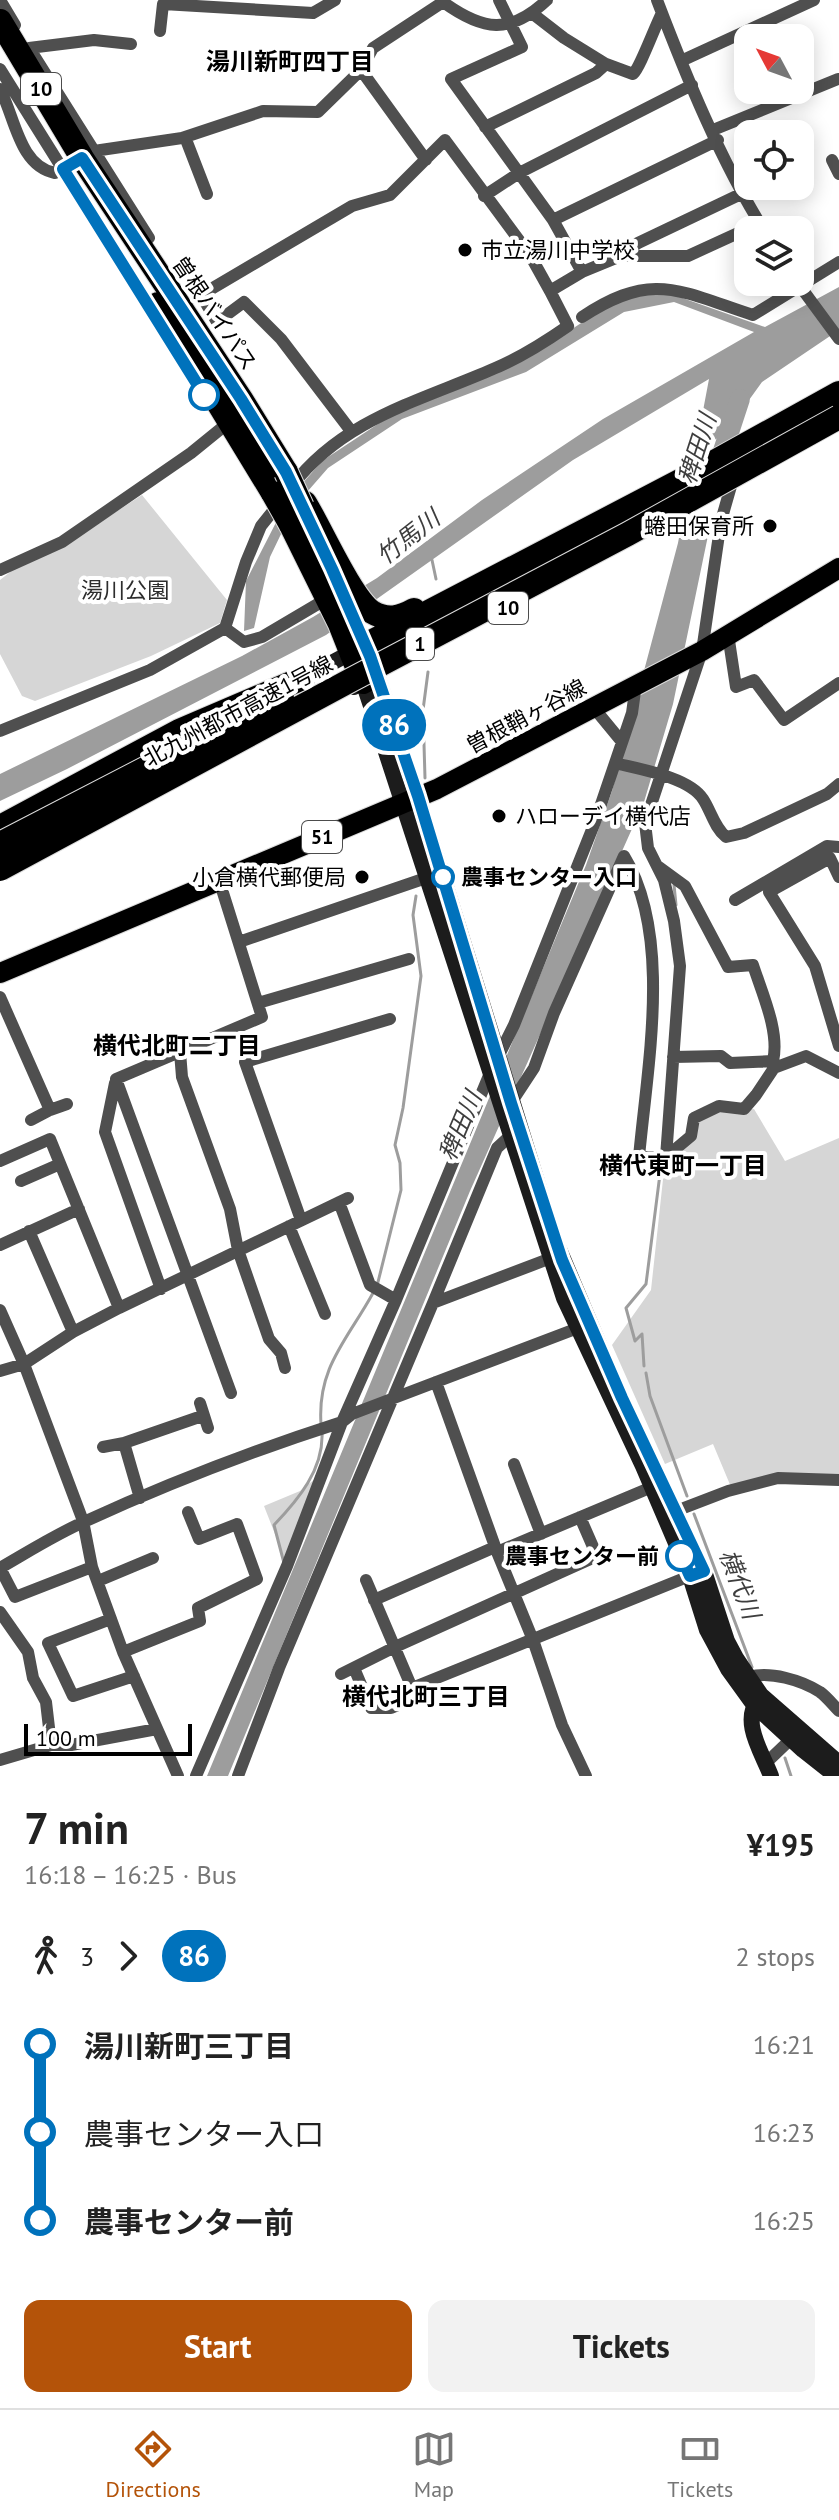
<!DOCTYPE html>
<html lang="en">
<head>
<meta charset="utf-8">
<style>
  body { margin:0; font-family:"PT Sans","Noto Sans JP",sans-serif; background:#f2f2f2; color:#222; height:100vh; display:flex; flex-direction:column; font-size:30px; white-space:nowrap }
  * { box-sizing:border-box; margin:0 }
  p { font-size:26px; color:#767676 }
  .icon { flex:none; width:44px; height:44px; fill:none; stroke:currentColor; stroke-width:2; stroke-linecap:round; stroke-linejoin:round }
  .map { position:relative; height:1776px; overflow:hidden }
  .panel { display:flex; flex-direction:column; background:#fff; flex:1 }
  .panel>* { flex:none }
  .badge { padding:0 16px; border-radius:26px; font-size:28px; line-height:52px }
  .needle { width:52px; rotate:311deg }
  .tools { position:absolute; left:734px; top:24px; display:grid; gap:16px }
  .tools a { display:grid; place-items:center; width:80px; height:80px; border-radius:16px; background:#fff; box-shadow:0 4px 20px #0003; font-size:40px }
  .scale { position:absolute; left:24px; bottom:20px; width:168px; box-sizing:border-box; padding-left:8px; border:4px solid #000; border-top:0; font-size:22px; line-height:28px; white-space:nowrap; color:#000; -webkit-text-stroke:6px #fff; paint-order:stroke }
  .map>.badge { position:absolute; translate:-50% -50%; box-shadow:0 0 0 4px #fff }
  .legs { display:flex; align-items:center; gap:12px; height:88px; padding:0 24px; font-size:26px }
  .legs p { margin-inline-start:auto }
  .summary { display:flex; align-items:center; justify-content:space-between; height:136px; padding:0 24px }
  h1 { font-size:44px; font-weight:700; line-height:60px }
  .cta { display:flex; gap:16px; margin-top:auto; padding:16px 24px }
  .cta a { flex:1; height:92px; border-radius:16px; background:#b45309; color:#fff; font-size:32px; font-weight:700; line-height:92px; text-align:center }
  .cta a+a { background:#f2f2f2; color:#222 }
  ul { padding:0 24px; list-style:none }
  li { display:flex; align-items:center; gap:28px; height:88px; font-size:30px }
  li i { display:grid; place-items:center; width:12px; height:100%; margin:0 10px; background:currentColor }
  li i::after { content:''; width:20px; height:20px; margin:-10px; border:6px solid; border-radius:50%; background:#fff }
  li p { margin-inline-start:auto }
  li:first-child i { background:linear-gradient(#0000 50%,currentColor 0) }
  li:last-child i { background:linear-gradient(currentColor 50%,#0000 0) }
  .tabs { display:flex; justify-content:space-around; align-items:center; height:112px; border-top:2px solid #e0e0e0; background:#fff; font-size:22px; color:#767676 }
  .tabs a { display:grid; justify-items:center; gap:4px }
  .tabs .on { color:#b45309 }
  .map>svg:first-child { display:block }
</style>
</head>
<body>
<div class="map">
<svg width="839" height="1776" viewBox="0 0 839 1776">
  <rect width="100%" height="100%" fill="#fff"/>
  <!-- green -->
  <path fill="#d6d6d6" d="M142,495l85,105 -7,23 -69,33 -116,45 -13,-5 -22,-42v-74l19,-15 41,-17z
    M719,1109l11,2 24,-2 31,52 54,-23v340l-108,9 -18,-43 -48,20 -53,-119 39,-55 14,-129 31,-39z
    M315,1479l-29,83 -22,-56 36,-15z"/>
  <!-- water -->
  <path fill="#9d9d9d" d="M839,287v43l-77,52 -31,43 -58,279 -29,98 -174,389 -242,585h-21l379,-911 26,-74 66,-248 31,-164 -136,81 -247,175 -259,134 -67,32v-27l242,-118 71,-39 64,-39 105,-78 121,-81 151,-87 -80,-30 -50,10 -98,60 -124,47 -74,49 -34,39 -24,50 -16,71 -10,3 2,-50 41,-80 35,-40 74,-49 139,-59 77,-50 20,-8h42l91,32z"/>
  <!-- pier -->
  <path fill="#fff" d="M734,429l-17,87 -43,24 17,-87z"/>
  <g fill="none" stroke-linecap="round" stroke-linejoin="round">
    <!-- stream -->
    <path stroke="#9d9d9d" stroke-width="3" d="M432,560l4,19
      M425,778l-2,-68 5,-38
      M674,885l2,20
      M377,1286l24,-96 -1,-27 -5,-18 8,-37 18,-132 -8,-61 3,-19
      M644,1366l-2,-32 -7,7 -9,-33 20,-24 15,-118
      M646,1373l4,23 37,100
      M321,1424c-4,-57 27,-85 52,-131
      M694,1514l58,153
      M284,1563l-10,-38c24,-25 50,-56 48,-93
      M785,1758l6,18"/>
    <!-- river -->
    <path stroke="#9d9d9d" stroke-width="20" d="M720,460l20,-61"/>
    <!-- primary casing -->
    <g stroke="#dbdbdb" stroke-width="22">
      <path id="primary" d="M0,973l437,-184 265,-138 137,-83"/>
    </g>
    <!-- highway casing -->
    <g stroke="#dbdbdb" stroke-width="26">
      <path id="highway" d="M0,21l82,137 159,241 45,73
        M158,304l115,189
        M305,503c15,24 46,95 67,109 15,9 28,6 42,-2
        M290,523l50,101 23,58 9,-5
        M352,652l328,-171 159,-88
        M0,827l179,-96 124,-53"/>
    </g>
    <!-- street -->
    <path stroke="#4f4f4f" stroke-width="12" d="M0,0l15,25
      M499,0l23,47 -71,32 102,141 29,52
      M657,0c29,76 64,162 107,230
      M160,31l3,-27 150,9 22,-13
      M29,48l65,-8 37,4
      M33,54l116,184
      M681,61l133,-61
      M606,64l27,10c7,-6 22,-48 29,-61
      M0,69l155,248
      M361,70l65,90
      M0,89c15,28 19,77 55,84l39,-22 88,-13 81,-27 55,1 43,-42 12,-22 70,-46c40,29 67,33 104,-2
      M485,127l111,-54 10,-9 -42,-26 -31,-24
      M713,130l125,-51
      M185,137l22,57
      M832,160l7,14
      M484,196l35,-23 173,-88
      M553,220l165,-80
      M621,256l17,-13 105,-50
      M797,282l42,57
      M582,317c71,-47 97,-26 171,-2l86,-53
      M351,431l-70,-92 -37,-37 -27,20 -16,-27 151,-89 38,-11 55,-55 85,115 20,36 32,-19 39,-16h67l72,-33
      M292,486c51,-67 128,-85 201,-117 27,-11 52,-27 75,-43l-18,-35
      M0,570l62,-28 129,-89 32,-26
      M225,628l21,-66 15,-36 20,-25
      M728,634l8,53 18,-7 30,40 55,-37
      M594,708l28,34
      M0,731l150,-61 75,-42 19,14 18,-5 66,-39
      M615,763c24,6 74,14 88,36 8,12 11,28 23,38l18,-4 83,-39 12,-10
      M659,867l26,19 43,81 25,-2c9,28 27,67 20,96
      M839,877l-9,-19 -61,34 46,74 24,80
      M219,880l43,137 -146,62 115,314
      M735,900l92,-54 12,1
      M239,942l187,-64
      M0,997l50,113 17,-6
      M258,1003l151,-44
      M180,1052l2,25 48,132 8,41 31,89 12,14 4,15
      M673,1057l48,-1 9,7 43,-2 1,7
      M115,1083l-10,49 56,157
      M511,1103l23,-35 20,-55 70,-157c49,79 23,212 15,301h27l14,-191 -6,-45 -10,-41 -16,-32 -3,-25 57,-172 19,-130 10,-35
      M31,1120l19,-10
      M510,1136l-13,12 -64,155 118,-45
      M666,1157l25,-21 3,-18 25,-12 25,3 12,-14 18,-27 32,-12 33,17
      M0,1161l50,-22 69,169
      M21,1181l39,-17
      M339,1202l31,83 26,15
      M301,1220l-56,-158 145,-43
      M289,1226l36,88
      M29,1231l44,101
      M0,1245l79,-36
      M0,1310l24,54 59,157 9,46 31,85 55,124
      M0,1371l24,-7 49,-32 46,-24 229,-110
      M436,1382l61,170 36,88 29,85 24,51
      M200,1403l8,25
      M103,1447l21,-4
      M514,1464l27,70
      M140,1498l-16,-55 78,-27
      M668,1514l60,-23 50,-13 61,2
      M497,1552l155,-65
      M0,1568c28,-16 56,-34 86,-47 83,-38 169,-71 256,-99l10,-8 226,-86 7,-1
      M0,1568l15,29 77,-30
      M366,1580l46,108 285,-115
      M98,1581l55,-23
      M374,1600l121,-53
      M0,1612l28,40 5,26 13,24 5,43h20l86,-16
      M111,1619l-63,24 25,53 61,-20
      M123,1652l77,-31 -2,-13 59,-29 -20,-55 -38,15 -11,-27
      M354,1668l17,40h20l22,-9
      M341,1674l54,-27 202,-91 -17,-39
      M749,1677c21,-6 52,3 71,15 7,5 13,13 19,19
      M0,1760l51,-15
      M766,1763l25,-24
      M196,1776l91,-210 55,-144 54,-122 94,-227 24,-48 81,-203 37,-109 4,-29
      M238,1776l41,-108 154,-365"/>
    <!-- secondary -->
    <path stroke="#1c1c1c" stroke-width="16" d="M377,675l41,121 126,408
      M296,682l56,-30
      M354,687l9,-5 8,24 193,592 79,168 47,110 17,54 21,39 26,36 49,45 33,26
      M559,1249l56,133
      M653,1465l51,106 23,70 9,17 25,37 78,68
      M758,1699c-17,24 4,53 13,77"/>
    <!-- primary -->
    <use href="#primary" stroke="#000" stroke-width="20"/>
    <!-- highway -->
    <use href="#highway" stroke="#000" stroke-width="24"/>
    <!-- highway-bridge casing -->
    <g stroke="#dbdbdb" stroke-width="26" stroke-linecap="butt">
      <path id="highway-bridge" d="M286,472l16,35
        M273,493l17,30
        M0,844l282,-146
        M0,869l351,-189 277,-146 211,-117"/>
    </g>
    <!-- highway-bridge -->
    <use href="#highway-bridge" stroke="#000" stroke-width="24"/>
  </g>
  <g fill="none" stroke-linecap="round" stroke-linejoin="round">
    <!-- line-1 casing -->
    <g stroke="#fff" stroke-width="18">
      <path id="line-1" d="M204,395l-141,-226 19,-11 159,241 45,73 46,97 38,87 48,140 93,307 51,157 60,138 82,173 -14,5 -9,-20"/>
    </g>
    <!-- line-1 -->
    <use href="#line-1" stroke="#0072bc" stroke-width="12"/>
  </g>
  <!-- markers -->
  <g fill="#000" stroke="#fff" stroke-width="3">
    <circle cx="465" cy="250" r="8"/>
    <circle cx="770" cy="526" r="8"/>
    <circle cx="499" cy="816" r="8"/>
    <circle cx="362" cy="877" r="8"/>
  </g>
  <g fill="#fff" stroke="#0072bc" stroke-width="4">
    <circle cx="204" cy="395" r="14"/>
    <circle cx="443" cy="877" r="10"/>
    <circle cx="681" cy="1556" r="14"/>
  </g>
  <g text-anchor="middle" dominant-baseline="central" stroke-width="8" stroke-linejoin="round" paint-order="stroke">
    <!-- shield labels -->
    <g fill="#fff" stroke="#4c4c4c" stroke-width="2">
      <rect x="21" y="73" width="40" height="32" rx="6"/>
      <rect x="488" y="592" width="40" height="32" rx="6"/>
      <rect x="406" y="628" width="28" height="32" rx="6"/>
      <rect x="302" y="821" width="40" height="32" rx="6"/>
    </g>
    <g font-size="20" font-weight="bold" fill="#000">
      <text x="41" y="89">10</text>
      <text x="508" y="608">10</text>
      <text x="420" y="644">1</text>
      <text x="322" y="837">51</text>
    </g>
    <!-- poi labels -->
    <g font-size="22" fill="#000" stroke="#fff" text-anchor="start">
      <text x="481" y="250">市立湯川中学校</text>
      <text x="754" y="526" text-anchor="end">蜷田保育所</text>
      <text x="515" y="816">ハローデイ横代店</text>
      <text x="346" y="877" text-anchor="end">小倉横代郵便局</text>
    </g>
    <!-- street labels -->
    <g font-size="22" fill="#000" stroke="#fff">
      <text transform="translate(215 313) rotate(56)">曽根バイパス</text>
      <text transform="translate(238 711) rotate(-28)">北九州都市高速1号線</text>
      <text transform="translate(526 716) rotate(-28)">曽根鞘ヶ谷線</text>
    </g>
    <!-- park labels -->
    <g font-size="22" fill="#2d2d2d" stroke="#fff">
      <text x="125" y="590">湯川公園</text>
    </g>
    <!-- stop labels -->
    <g font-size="22" font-weight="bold" fill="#000" stroke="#fff" text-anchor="start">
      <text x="461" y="877">農事センター入口</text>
      <text x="659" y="1556" text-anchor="end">農事センター前</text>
    </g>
    <!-- neighbourhood labels -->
    <g font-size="24" font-weight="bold" fill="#000" stroke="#fff">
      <text x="290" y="61">湯川新町四丁目</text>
      <text x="177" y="1045">横代北町二丁目</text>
      <text x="683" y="1165">横代東町一丁目</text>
      <text x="426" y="1696">横代北町三丁目</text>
    </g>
    <!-- water labels -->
    <g font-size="24" font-style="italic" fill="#3e3e3e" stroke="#fff">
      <text transform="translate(697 449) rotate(-72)">稗田川</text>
      <text transform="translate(408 537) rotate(-38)">竹馬川</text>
      <text transform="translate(460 1126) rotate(-67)">稗田川</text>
      <text transform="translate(740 1584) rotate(69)">横代川</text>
    </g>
  </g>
</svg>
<div class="tools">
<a><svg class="needle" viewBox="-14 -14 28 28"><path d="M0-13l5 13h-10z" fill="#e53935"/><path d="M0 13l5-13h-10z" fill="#767676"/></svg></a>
<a><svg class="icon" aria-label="locate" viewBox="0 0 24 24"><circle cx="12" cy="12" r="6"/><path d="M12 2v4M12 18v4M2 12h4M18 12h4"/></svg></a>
<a><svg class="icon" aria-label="layers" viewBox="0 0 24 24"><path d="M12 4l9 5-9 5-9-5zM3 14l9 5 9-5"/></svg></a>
</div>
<div class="scale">100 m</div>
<b class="badge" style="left:394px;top:725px;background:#0072bc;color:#fff">86</b>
</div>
<section class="panel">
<div class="summary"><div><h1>7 min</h1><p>16:18 – 16:25 · Bus</p></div><b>¥195</b></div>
<div class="legs"><svg class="icon" aria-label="walk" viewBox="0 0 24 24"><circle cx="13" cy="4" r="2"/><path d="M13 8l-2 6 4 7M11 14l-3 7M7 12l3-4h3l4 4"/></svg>3<svg class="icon" aria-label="forward" viewBox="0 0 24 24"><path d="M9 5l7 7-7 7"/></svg><b class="badge" style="background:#0072bc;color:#fff">86</b><p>2 stops</p></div>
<ul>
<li><i style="color:#0072bc"></i><b>湯川新町三丁目</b><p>16:21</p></li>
<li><i style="color:#0072bc"></i><span>農事センター入口</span><p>16:23</p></li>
<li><i style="color:#0072bc"></i><b>農事センター前</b><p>16:25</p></li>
</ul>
<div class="cta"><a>Start</a><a>Tickets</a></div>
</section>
<nav class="tabs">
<a class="on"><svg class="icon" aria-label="directions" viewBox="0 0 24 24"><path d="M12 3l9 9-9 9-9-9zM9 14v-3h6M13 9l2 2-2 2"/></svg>Directions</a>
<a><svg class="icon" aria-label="map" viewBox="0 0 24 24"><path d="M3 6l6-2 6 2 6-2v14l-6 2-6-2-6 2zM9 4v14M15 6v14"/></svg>Map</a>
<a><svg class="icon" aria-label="tickets" viewBox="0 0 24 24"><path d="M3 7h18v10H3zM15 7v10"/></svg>Tickets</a>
</nav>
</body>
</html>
